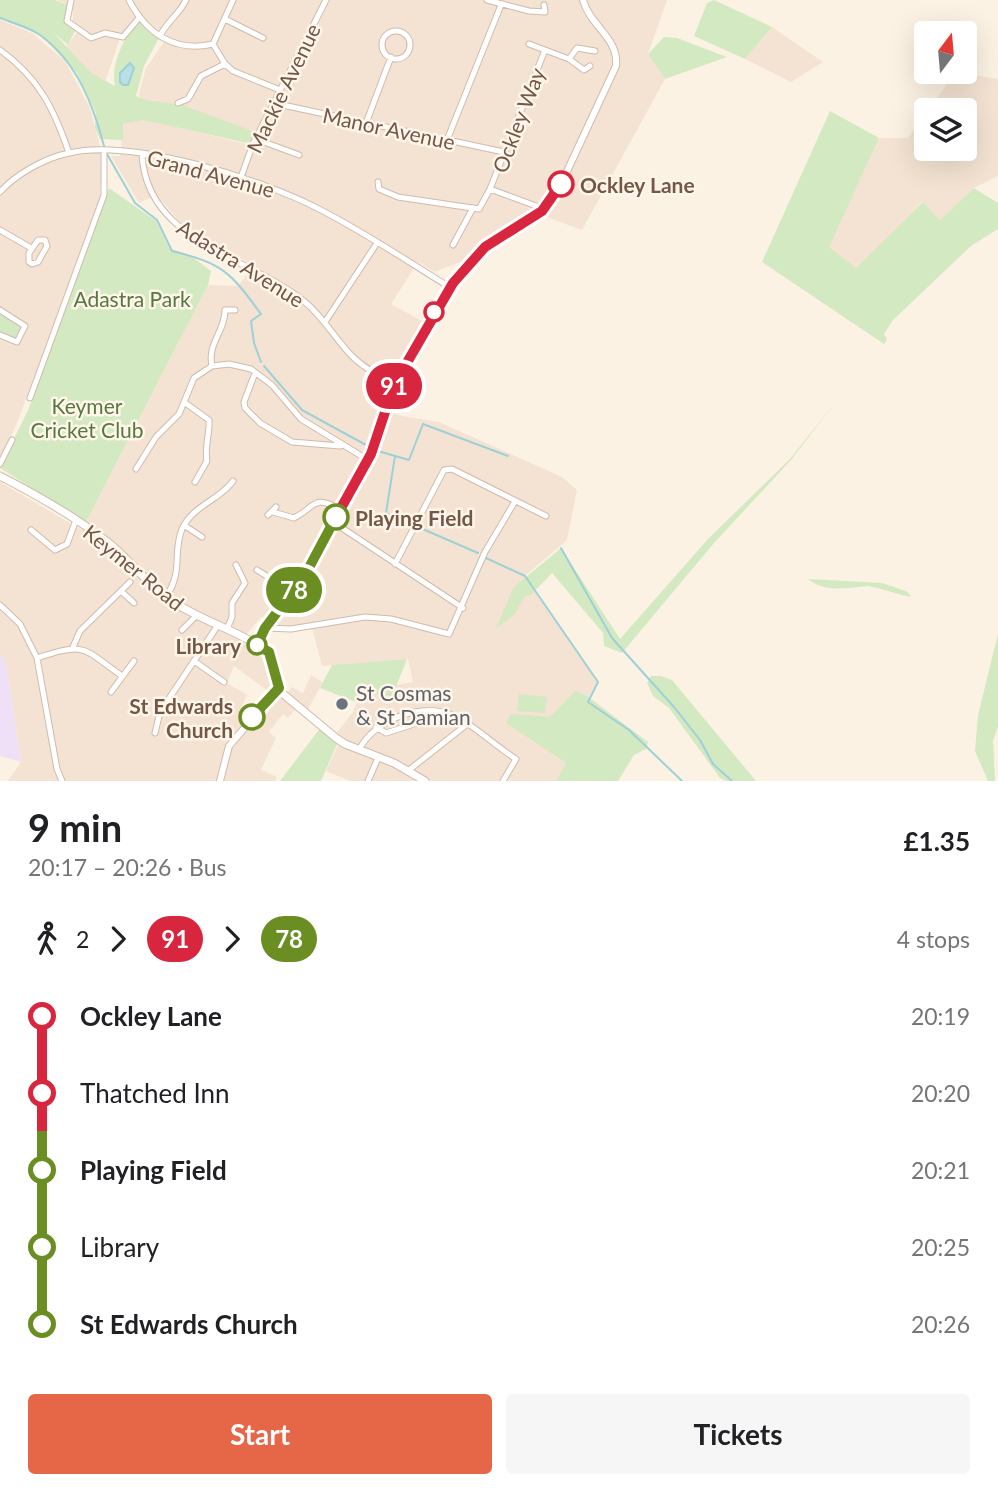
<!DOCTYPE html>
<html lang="en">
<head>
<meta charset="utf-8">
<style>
  body { margin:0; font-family:Lato,sans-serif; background:#f6f6f6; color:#202124; height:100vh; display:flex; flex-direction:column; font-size:26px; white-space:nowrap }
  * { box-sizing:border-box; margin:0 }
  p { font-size:23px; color:#757577 }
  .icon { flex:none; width:38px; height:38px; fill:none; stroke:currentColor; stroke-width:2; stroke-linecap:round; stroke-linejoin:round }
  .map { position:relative; height:781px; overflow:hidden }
  .panel { display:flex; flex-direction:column; background:#fff; flex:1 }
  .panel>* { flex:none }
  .badge { padding:0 14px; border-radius:23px; font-size:24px; line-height:46px }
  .needle { width:46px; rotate:16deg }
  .tools { position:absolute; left:914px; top:21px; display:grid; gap:14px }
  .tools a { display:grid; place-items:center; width:63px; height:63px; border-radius:7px; background:#fff; box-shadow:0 7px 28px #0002; font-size:35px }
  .map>.badge { position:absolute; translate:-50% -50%; box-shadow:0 0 0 4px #fff }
  .legs { display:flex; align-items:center; gap:10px; height:77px; padding:0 28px; font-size:23px }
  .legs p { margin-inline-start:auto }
  .head { display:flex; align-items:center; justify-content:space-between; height:119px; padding:0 28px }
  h1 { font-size:38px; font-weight:700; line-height:52px }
  .cta { display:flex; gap:14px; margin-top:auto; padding:14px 28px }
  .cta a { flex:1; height:80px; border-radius:7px; background:#e66748; color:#fff; font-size:28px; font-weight:700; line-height:80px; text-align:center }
  .cta a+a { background:#f6f6f6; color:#202124 }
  ul { padding:0 28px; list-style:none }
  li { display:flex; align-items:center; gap:24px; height:77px; font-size:26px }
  li i { display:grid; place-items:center; width:10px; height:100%; margin:0 9px; background:currentColor }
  li i::after { content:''; width:18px; height:18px; margin:-9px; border:5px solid; border-radius:50%; background:#fff }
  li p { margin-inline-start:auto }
  li:first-child i { background:linear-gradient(#0000 50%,currentColor 0) }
  li:last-child i { background:linear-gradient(currentColor 50%,#0000 0) }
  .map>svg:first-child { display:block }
</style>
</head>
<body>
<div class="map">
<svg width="998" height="781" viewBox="0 0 998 781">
  <rect width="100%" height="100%" fill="#fcf2e3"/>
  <!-- residential -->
  <path fill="#f4e3d2" d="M57,0h610l-19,54 17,25 -83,151 -52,-19 -44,26 -20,23 -32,12 -16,-10 -27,42 31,17 -24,41 -14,9 -5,10 2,17 -3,10 24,8 37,6 123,55 15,13 -10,50 -42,36 73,106 -44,72 13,9 -11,18h-206l-24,-10 15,-32 -6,-4 18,-23 8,-21 52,-9 -5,-23 -86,7 -11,-42 -27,3 -23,-10 -20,24 22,12 9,32 -3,7 -35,-26 -7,17 20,12 -6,13 17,11 19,-25 6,4 9,-11 11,6 8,-18 12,7 -16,29 -7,-7 -12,14 -5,-4 -14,18 7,6 -15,32 16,7 -2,4h-267l13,-19 -15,-98 -6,-11v-171l82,48 126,-245 30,1 16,-20 -70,-39 -27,-32 -18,8 -28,-47h9l4,-35 17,-2 118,28 3,-7 -122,-40 -1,-7 7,-25 22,-32 -29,-20 -18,20 -16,46 -14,-8 -25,-26 15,-22 -8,-4v-14z
    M0,20l32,13 33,28 25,47 12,46 -2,42 -83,227 -17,38z
    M772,27l51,35 -32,20 -46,-23z
    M956,72l42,7v97l-24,12 -34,32 -18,-18 -65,67 -29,-22 51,-109h29l18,-25v36h38v-39h-36z"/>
  <!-- education -->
  <path fill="#efe0f8" d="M0,653l6,10 15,99 -21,-6z"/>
  <!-- green -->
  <path fill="#d3e9c2" d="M0,0h55l14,6 -2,11 10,10 -9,18 -15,-13 38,41 24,13c-5,-22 10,-50 23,-67l22,17 -16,30 -8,30 9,4 37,5 73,27 1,13 -113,-25 -20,4v16l-23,-1 -5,-11 1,-15 -19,-40 -37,-39 -40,-16z
    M714,0l58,27 -27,32 -51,-23 13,-33z
    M664,37l13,1 50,19 -62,22 -17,-25z
    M830,111l49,27 -50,109 27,21 67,-66 17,18 34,-32 24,15v26l-27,17 -78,74 -9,14 3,5 -3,5 -122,-82z
    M109,188l47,33 13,27 22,8 20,15 -3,14 -122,237 -86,-54 29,-60z
    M0,312l22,14 -4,11 -6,1 -12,-6z
    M837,400l-46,60 -77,83 -92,110 -18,-7 -1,-13 -51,-60 -21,22 -6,1 -11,19 -18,13 18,-41 47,-39 59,91 88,-100 82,-80z
    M808,579l74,4 26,9 3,5c-7,-1 -41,-12 -44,-11 -19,2 -42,7 -59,-7z
    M998,634v92l-5,15 2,40h-7l-13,-30 3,-36z
    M407,659l-15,38 -31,-6 -5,11 -36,-14 12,-23z
    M651,676h10l11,4 84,101h-30l-6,-3 -51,-70 -16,-12 -6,-13z
    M575,691l12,5 61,46 -2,7 -12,6 -16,26h-62l10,-18 -60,-40 5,-9 39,3z
    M519,694l28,3 -2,16 -28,-2z
    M321,727l17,15 -17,39h-41z"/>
  <!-- water -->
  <path fill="#b8e0e5" stroke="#9ed0d7" stroke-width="2" d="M130,63l4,5 -6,17h-5l-3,-3v-9z"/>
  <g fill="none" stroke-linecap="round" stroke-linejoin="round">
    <!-- stream -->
    <path stroke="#9ed0d7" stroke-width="2" d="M0,18c12,5 29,9 40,17 37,27 53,69 64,111
      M107,154l28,49 22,17 15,31c52,13 58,21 89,63l-10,7 3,22 7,19
      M264,366l38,44 64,35
      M378,451l31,9 14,-36 85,32
      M395,456l-9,57 24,11
      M418,527l60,26
      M561,548l51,90 62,69 26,33 13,24 19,17
      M486,558l39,18 73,106 -10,20 41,28 53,51"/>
    <!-- minor casing -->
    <g stroke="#cfbbad" stroke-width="7">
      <path id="minor" d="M71,0l-4,21 24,17 14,-5 18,4 15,-18
        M129,0c17,33 46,53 84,44l12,20 8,7 47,19
        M487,0l42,11 16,1 -1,-7
        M225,19l38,19
        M382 45a14 14 0 1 1 28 0a14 14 0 1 1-28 0Z
        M160,36c7,-15 19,-21 26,-36
        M213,44l20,-44
        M529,44l40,15 15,11 6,-4
        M0,50c39,28 54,59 69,103
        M569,59l8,-11 18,3
        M178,103l10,-4 13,-23 24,-12
        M273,103l231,49
        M366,123l25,-66
        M256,139l43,16
        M447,140l54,-135
        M142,154c4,88 107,102 163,148 18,15 29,35 45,52 12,13 29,22 44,31
        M241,177l12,-33 73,-144
        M378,182l1,7 19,8 81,12 11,-20 55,-139
        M490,189l49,18 3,4
        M0,192c16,-18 45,-34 69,-39 62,-15 192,26 248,55 46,23 90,53 134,80
        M0,230l31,18
        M38,240h7l2,6 -9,16 -6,2 -3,-2v-9z
        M453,245l20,-37
        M0,310l25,16 -8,16 -17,-7
        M325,322l52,-79
        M212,366c-5,-23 13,-34 13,-56h10
        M255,373l-11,29 1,6 15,15 32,19 48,4
        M30,398l74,-203v-45
        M184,402l25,18c1,15 -5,27 -2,41l-12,21
        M0,464l12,-24
        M136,469l20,-32 23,-23 15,-36 18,-12 17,-2 22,5 21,16 29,34 67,41
        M273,512l21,6c22,-11 18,-24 46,-9
        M268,515l8,-8
        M333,522l130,86
        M185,526l17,11
        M31,530l24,20 12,-6 9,-24
        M395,564l49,-94 8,-1 94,47
        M257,570l16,10 19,-8 12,5
        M121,591l13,12
        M166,597c18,-27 6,-43 16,-68 11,-24 38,-29 51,-48
        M0,605l20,19 17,34 20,111 5,12
        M266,628l25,1 74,-12 26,2 58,15 36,-82 29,-49
        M227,629l5,-12v-14l13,-20 -9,-18
        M182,630l14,-14
        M73,647l7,-16 50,-49
        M37,658c50,-16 44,-11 85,18
        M194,661l30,21
        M111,692l23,-31
        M376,727l10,6 31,-10
        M155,733l5,-21 58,-87
        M359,750c15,-30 61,-48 94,-35 16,6 46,34 63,44l-13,22
        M409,770l57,-45
        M368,781l10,-23"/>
    </g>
    <!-- tertiary casing -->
    <g stroke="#cfbbad" stroke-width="8">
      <path id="tertiary" d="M257,645l9,-17 38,-51 64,-117 26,-75 46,-82 29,-40 16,-16 49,-30 22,-22 60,-129c3,-28 -26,-40 -33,-66
        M220,781l9,-35 50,-58"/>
    </g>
    <!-- secondary casing -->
    <g stroke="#d2baaa" stroke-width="9">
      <path id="secondary" d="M0,476c39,20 76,41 110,68 21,17 37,40 59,55 31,22 69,31 100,53l13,41 54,45 9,6 49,19 31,18"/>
    </g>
    <!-- minor -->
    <use href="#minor" stroke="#fff" stroke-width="5"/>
    <!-- tertiary -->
    <use href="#tertiary" stroke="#fff" stroke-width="6"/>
    <!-- secondary -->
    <use href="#secondary" stroke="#fff" stroke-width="7"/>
  </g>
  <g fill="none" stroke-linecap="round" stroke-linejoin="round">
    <!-- line-1 casing -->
    <g stroke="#fff" stroke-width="16">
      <path id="line-1" d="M336,517l35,-63 23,-69 59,-102 32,-36 57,-36 19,-27"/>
    </g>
    <!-- line-2 casing -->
    <g stroke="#fff" stroke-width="16">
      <path id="line-2" d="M252,717l27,-29 -10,-36 -12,-7 8,-17 39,-51 32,-60"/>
    </g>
    <!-- line-1 -->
    <use href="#line-1" stroke="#d7263d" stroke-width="10"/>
    <!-- line-2 -->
    <use href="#line-2" stroke="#6b8e23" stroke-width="10"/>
  </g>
  <!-- markers -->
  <g fill="#fff" stroke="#d7263d" stroke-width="3.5">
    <circle cx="561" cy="184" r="12"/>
    <circle cx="434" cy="312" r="9"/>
  </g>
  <g fill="#fff" stroke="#6b8e23" stroke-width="3.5">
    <circle cx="336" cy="517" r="12"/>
    <circle cx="257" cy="645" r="9"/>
    <circle cx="252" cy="717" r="12"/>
  </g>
  <circle fill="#6b7280" stroke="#fff6e9" stroke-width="2.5" cx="342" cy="704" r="7"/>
  <g text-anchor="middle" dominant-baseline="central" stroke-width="5" stroke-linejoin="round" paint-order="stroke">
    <!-- street labels -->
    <g font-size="21" fill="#745749" stroke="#fff6e9">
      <text transform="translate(283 88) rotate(-64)">Mackie Avenue</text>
      <text transform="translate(518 120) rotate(-69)">Ockley Way</text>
      <text transform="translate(389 128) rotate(12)">Manor Avenue</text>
      <text transform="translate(211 173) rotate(15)">Grand Avenue</text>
      <text transform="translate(241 263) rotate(32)">Adastra Avenue</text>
      <text transform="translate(134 567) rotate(39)">Keymer Road</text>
    </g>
    <!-- stop labels -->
    <g font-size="21" font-weight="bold" fill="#745749" stroke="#fff6e9" text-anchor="start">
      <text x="580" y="184">Ockley Lane</text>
      <text x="355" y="517">Playing Field</text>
      <text x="241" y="645" text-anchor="end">Library</text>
      <text x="233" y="705" text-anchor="end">St Edwards<tspan x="233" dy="24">Church</tspan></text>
    </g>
    <!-- park labels -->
    <g font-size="21" fill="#547a42" stroke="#fff6e9">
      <text x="132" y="298">Adastra Park</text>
      <text x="87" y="405">Keymer<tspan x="87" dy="24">Cricket Club</tspan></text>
    </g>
    <!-- worship labels -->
    <g font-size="21" fill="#5b616d" stroke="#fff6e9" text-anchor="start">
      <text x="356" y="692">St Cosmas<tspan x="356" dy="24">&amp; St Damian</tspan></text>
    </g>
  </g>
</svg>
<div class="tools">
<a><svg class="needle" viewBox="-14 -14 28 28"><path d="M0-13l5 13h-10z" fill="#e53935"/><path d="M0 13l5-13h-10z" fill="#757577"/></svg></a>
<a><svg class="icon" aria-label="layers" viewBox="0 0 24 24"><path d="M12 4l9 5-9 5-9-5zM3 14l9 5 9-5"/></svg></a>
</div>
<b class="badge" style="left:394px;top:386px;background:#d7263d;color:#fff">91</b>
<b class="badge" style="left:294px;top:590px;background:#6b8e23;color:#fff">78</b>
</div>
<section class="panel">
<div class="head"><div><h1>9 min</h1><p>20:17 – 20:26 · Bus</p></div><b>£1.35</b></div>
<div class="legs"><svg class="icon" aria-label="walk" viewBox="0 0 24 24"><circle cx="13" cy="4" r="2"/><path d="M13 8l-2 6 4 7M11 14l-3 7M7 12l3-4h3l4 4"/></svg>2<svg class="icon" aria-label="forward" viewBox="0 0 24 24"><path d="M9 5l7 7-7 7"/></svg><b class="badge" style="background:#d7263d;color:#fff">91</b><svg class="icon" aria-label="forward" viewBox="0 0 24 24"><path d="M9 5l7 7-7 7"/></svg><b class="badge" style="background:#6b8e23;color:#fff">78</b><p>4 stops</p></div>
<ul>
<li><i style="color:#d7263d"></i><b>Ockley Lane</b><p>20:19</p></li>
<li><i style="color:#d7263d"></i><span>Thatched Inn</span><p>20:20</p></li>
<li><i style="color:#6b8e23"></i><b>Playing Field</b><p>20:21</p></li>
<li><i style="color:#6b8e23"></i><span>Library</span><p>20:25</p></li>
<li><i style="color:#6b8e23"></i><b>St Edwards Church</b><p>20:26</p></li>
</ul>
<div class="cta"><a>Start</a><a>Tickets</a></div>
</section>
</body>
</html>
